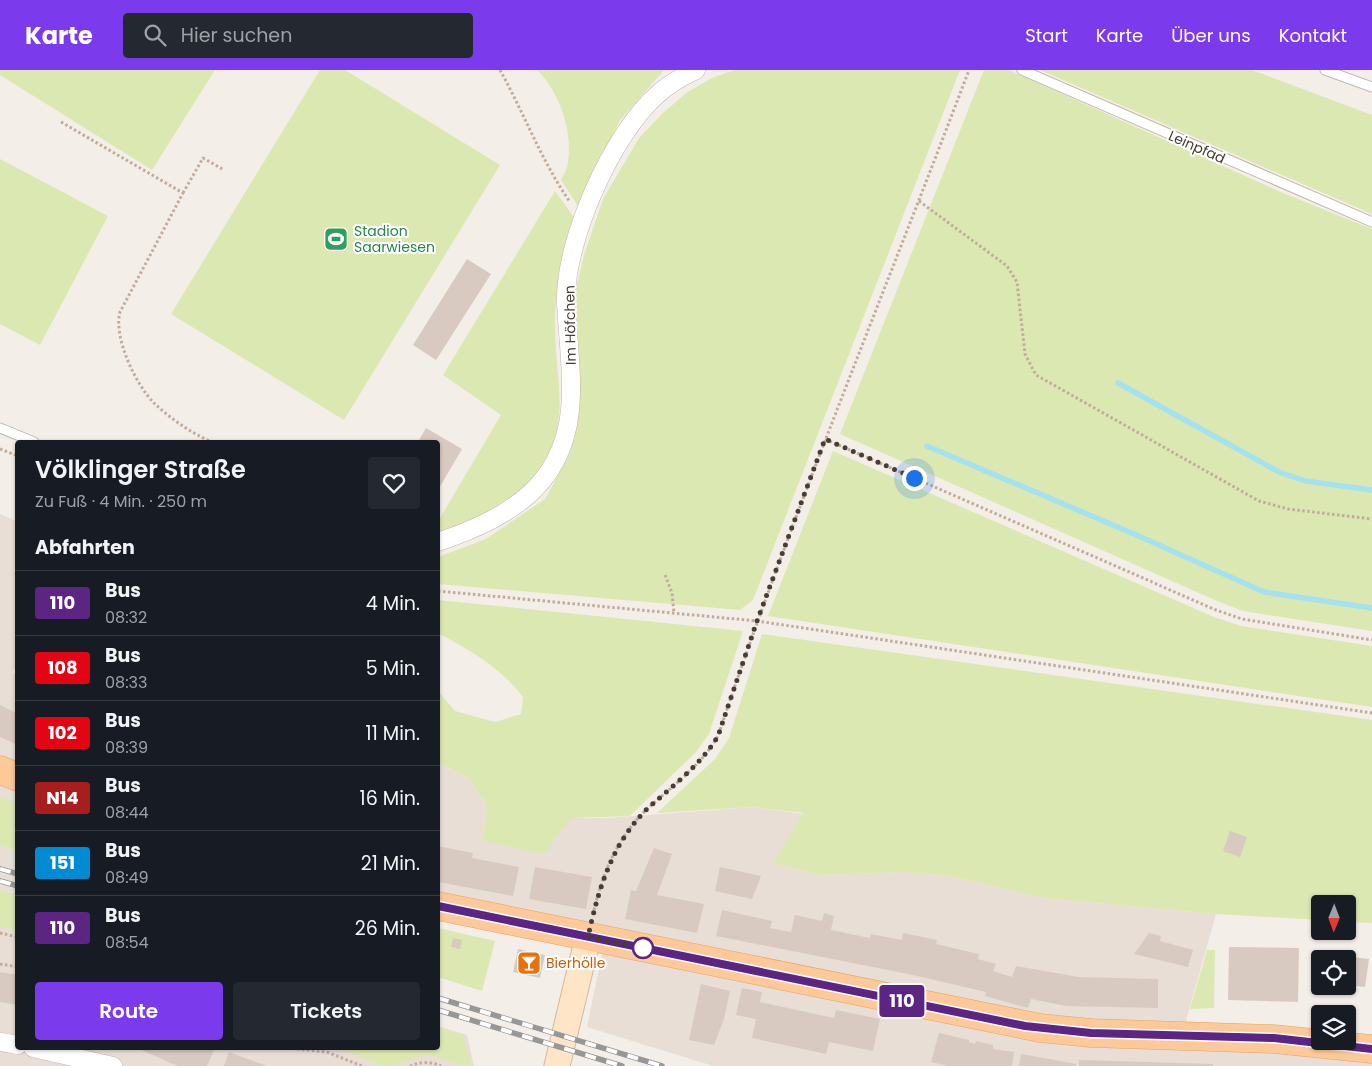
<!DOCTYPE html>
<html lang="de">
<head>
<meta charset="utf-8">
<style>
  body { margin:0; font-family:Poppins,sans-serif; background:#242831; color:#f1f3f6; height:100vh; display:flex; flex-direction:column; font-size:19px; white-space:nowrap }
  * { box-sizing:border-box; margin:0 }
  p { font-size:16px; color:#9ea1a6 }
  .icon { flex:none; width:28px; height:28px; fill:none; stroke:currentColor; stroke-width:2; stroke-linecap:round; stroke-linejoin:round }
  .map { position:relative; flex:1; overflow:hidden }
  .panel { position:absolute; left:15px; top:370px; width:425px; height:610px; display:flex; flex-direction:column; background:#171b24; border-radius:5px; box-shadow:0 1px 4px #0004 }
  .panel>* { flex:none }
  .badge { padding:0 10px; border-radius:4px; font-size:18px; line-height:32px }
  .needle { width:32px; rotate:181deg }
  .tools { position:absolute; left:1311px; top:825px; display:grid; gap:10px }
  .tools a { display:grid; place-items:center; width:45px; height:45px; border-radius:5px; background:#171b24; box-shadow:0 1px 4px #0004; font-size:25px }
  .you { position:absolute; width:25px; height:25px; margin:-12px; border:4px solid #fff; border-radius:50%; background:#1a73e8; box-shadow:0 0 0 8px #1a73e833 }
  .map>.badge { position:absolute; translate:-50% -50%; box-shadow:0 0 0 2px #fff }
  h2 { padding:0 20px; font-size:19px; line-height:45px }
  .round { display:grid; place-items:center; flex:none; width:52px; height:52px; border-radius:5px; background:#242831 }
  .summary { display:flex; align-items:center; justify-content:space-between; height:85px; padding:0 20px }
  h1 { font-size:24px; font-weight:600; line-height:38px }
  .button { display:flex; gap:10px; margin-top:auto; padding:10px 20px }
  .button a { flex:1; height:58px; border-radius:5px; background:#7c3aed; color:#fff; font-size:20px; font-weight:600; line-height:58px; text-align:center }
  .button a+a { background:#242831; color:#f1f3f6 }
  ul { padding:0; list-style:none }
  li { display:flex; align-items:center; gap:15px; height:65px; padding:0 20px; border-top:1px solid #363941 }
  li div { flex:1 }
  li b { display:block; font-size:19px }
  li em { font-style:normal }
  li .badge { min-width:55px; font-weight:700; text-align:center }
  header { display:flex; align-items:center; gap:30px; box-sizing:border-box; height:70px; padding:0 25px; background:#7c3aed; color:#fff }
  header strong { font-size:24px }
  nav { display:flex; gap:28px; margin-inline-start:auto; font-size:18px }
  .search { width:350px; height:45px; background:#242831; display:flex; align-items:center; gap:12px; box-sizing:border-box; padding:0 18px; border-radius:5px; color:#9ea1a6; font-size:19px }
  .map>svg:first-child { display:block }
</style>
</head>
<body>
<header>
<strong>Karte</strong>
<div class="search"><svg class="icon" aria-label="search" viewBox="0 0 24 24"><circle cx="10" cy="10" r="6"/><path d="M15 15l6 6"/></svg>Hier suchen</div>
<nav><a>Start</a><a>Karte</a><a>Über uns</a><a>Kontakt</a></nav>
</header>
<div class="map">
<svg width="1372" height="996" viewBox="0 0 1372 996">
  <rect width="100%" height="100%" fill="#f4eee8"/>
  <!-- residential -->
  <path fill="#e8ded6" d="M0,444l18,8v140l-6,11 6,2v373h420v-22l29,9 7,31h-474z
    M438,693l32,16 17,28 -5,34 88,-23h38l144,-11 51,7 -30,49 47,12 86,-3 45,4 93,22 172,16 -30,107 186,16v29h-659l-126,-39 20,-97 -169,-33z"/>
  <!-- green -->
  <path fill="#dce8b2" d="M0,0h215l-63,100 -152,-95z
    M320,0h25l155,95 -156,255 -173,-106z
    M537,0h127l-45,52 -39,87 -19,-29c2,-5 7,-12 7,-18 5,-31 -9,-71 -31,-92z
    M734,0h226l-207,530 -13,10 -302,-26v-27l48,-18 59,-40 25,-46 5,-20 5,-38 -4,-106 8,-34 19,-56 36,-61 23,-24 24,-21 26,-15z
    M984,0h25l274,123 89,36v402l-129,-20 -26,-10 -377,-167z
    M1040,0h212l120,45v99z
    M0,89l108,57 -68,129 -40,-21z
    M555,121l21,29c-11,36 -22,71 -21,108 1,63 20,103 -28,158 -21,24 -61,35 -89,48v-16h2l61,-103 -58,-40z
    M833,381l381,166 27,9 131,20v61l-604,-91z
    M438,530l305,31 -34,103 -13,18 -66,64 -59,2 -27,36 -62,-13 5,-34 -17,-28 -32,-16v-72l17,20 40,11 26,-8 2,-17c-24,-31 -52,-46 -85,-64z
    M762,564l610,86v203l-24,-1v-18h-28v16l-104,-6 -172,-16 -93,-22 -45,-4 -86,3 -47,-12 30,-50 -51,-6 -95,6 58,-54 14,-21z
    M0,727l17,6v48l-17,-6z
    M0,820l17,5v36l-17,-5z
    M438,858l57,13 -13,50 -44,-14z
    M1207,880h8l-1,58 -24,1z
    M438,957l25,8 8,31c-19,0 -26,-9 -41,-10 -15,-2 -25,9 -38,10 -17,0 -37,-12 -52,-18h98z"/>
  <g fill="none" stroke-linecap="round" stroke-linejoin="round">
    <!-- stream -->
    <path stroke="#a5e2f0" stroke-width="5.5" d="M1118,313l161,89 26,9 67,9
      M927,376l207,88 130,58 108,16"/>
  </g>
  <!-- building -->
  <path fill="#d9cac1" d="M467,189l24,15 -55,86 -23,-15z
    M426,358l36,21 -24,41v-48h-20z
    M0,635l18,9v31l-18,-8z
    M1230,761l17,6 -7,20 -17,-6z
    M438,776l35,7 -1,5 47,9 -6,29 -75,-14z
    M654,778l18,6 -15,41 47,9 -7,29 -72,-14 6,-29 5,1z
    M535,797l57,10 -6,32 -57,-10z
    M720,797l41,9 -9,23 -37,-8z
    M722,840l50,11 -2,7 21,4 4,-17 27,6 2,-8 10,3 -3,14 39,8 1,-4 31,6 1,-7 34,7 -1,4 43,10 -1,5 18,5 -3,7 19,6 4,-11 63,11 79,2v29l-92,-2 -35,-7 -3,9 -43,-12 1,-4 -73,-17 -197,-39z
    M1149,863l12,3 -1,5 33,9 -5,17 -54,-13z
    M453,868l9,2 -2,9 -9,-2z
    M1229,877l70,1 -1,54 -70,-2z
    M518,879l27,6 -5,23 -27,-6z
    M1319,883l50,6 -4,28 -16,-2 -1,-26h-28v19h-4z
    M0,902l18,3v30l-18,-3z
    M701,914l29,7 -6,28 -10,26 -25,-5z
    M742,918l20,4 -2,10 74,16 2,-8 44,9 -7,32 -44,-9 -3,12 -74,-16 4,-19 -20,-4z
    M939,963l30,7v2l6,2 1,-3 17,4v4l21,3 -2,14h-64l-17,-4z
    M137,978h78l-8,18h-29z
    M229,982l38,14h-43z
    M1021,984l51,9 4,1v2h-57z
    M1079,990l134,4v2h-134z"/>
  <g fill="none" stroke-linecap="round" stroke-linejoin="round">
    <!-- lane casing -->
    <g stroke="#c2b6ae" stroke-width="11">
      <path id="lane" d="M1022,0l350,152
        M1325,0l47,17
        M0,358l34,14"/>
    </g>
    <!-- street casing -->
    <g stroke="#c2b6ae" stroke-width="19">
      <path id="street" d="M438,472c75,-26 131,-59 133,-147 1,-32 -4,-63 -5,-94 -1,-61 46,-167 92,-207 11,-10 25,-18 38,-24
        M0,972l18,3
        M33,978l80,18"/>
    </g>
    <!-- secondary casing -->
    <g stroke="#d6b99b" stroke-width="27">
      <path id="secondary" d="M557,996l31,-129"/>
    </g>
    <!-- primary casing -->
    <g stroke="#e3a267" stroke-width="29">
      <path id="primary" d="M0,700l18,7
        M438,836l602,122 51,5 183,6 98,10"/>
    </g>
    <!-- path -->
    <path stroke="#c1ac9c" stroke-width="3" stroke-dasharray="2.5 2.5" stroke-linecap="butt" d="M500,0c24,43 41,90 70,132
      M61,52l122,71 -63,119c-7,25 16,73 34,91 17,16 37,30 58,39
      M183,123l20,-35 21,12
      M919,131l88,65 10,16 8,72 11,21 223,126 29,8 84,10
      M825,369l391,171 26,9 130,21
      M0,379l18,7
      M665,505l7,18 2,20
      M438,521l319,30 615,92
      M593,845c8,-39 24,-77 53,-105 25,-23 55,-44 72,-74 75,-225 167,-444 251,-666
      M0,863l18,4
      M0,894l18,3
      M287,978l40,4 35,14
      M410,996c9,-4 21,-5 31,0"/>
    <!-- lane -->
    <use href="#lane" stroke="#fff" stroke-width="9"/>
    <!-- street -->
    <use href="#street" stroke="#fff" stroke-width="18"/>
    <!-- secondary -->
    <use href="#secondary" stroke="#fee5c8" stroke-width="25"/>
    <!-- primary -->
    <use href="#primary" stroke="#fdc998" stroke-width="28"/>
    <!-- rail casing -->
    <g stroke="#979797" stroke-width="5.5">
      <path id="rail" d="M0,799l18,5
        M0,811l18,5
        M438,928l224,68
        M438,940l184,56"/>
    </g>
    <!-- rail -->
    <use href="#rail" stroke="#fff" stroke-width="4" stroke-dasharray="11" stroke-linecap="butt"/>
  </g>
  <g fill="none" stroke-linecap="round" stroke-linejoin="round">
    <!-- line casing -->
    <g stroke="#fff" stroke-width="11">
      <path id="line" d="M438,836l587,120 66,7 183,5 98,11"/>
    </g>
    <!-- line -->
    <use href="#line" stroke="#5c2483" stroke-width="8"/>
    <!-- walk -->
    <path stroke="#473d37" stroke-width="5" stroke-dasharray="0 9" d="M643,878l-55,-11c10,-46 23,-92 58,-127 25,-23 54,-44 72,-74l39,-115 68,-182 89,39"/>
  </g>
  <!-- icons -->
  <defs>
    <g id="stadium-square" transform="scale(1.25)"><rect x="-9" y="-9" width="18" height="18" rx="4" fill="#2e9e5b" stroke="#fff"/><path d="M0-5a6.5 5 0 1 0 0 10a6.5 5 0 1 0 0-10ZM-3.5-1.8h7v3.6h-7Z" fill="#fff"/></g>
    <g id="bar-square" transform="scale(1.25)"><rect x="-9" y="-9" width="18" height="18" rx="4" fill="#e8710a" stroke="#fff"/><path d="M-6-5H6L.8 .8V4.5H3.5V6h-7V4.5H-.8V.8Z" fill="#fff"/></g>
  </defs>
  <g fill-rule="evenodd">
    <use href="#stadium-square" x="336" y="169"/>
    <use href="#bar-square" x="529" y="893"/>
  </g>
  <!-- markers -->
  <circle fill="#fff" stroke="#5c2483" stroke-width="2.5" cx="643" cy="878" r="10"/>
  <g text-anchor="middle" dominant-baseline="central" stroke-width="4" stroke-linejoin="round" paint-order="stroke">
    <!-- street labels -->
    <g font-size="14" fill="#473d37" stroke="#fff">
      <text transform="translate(1197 77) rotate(24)">Leinpfad</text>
      <text transform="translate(570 255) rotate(-91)">Im Höfchen</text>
    </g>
    <!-- leisure labels -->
    <g font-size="14" fill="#27864d" stroke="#fff" text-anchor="start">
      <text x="354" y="161">Stadion<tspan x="354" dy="16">Saarwiesen</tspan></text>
    </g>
    <!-- food labels -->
    <g font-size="14" fill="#c56008" stroke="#fff" text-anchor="start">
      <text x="546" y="893">Bierhölle</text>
    </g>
  </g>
</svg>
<div class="tools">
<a><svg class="needle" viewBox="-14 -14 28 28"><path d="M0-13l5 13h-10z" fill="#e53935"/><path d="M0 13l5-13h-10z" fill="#9ea1a6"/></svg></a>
<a><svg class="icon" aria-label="locate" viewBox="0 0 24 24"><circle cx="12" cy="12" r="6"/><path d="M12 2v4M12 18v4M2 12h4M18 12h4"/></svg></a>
<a><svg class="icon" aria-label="layers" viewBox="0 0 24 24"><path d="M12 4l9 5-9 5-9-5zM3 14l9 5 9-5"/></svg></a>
</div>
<div class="you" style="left:914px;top:408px"></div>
<b class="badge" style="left:902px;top:931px;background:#5c2483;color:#fff">110</b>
<section class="panel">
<div class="summary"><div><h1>Völklinger Straße</h1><p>Zu Fuß · 4 Min. · 250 m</p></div><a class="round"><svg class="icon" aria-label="heart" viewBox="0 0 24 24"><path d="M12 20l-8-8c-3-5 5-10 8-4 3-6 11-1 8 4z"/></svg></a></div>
<h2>Abfahrten</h2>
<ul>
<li><span class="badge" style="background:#5c2483;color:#fff">110</span><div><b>Bus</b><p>08:32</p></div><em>4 Min.</em></li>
<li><span class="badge" style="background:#e30513;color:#fff">108</span><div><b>Bus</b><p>08:33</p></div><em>5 Min.</em></li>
<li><span class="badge" style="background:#e30513;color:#fff">102</span><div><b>Bus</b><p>08:39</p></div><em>11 Min.</em></li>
<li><span class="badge" style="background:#a81e1c;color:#fff">N14</span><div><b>Bus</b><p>08:44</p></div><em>16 Min.</em></li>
<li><span class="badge" style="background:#008bd2;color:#fff">151</span><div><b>Bus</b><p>08:49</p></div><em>21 Min.</em></li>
<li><span class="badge" style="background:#5c2483;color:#fff">110</span><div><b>Bus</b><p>08:54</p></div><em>26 Min.</em></li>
</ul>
<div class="button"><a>Route</a><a>Tickets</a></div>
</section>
</div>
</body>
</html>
